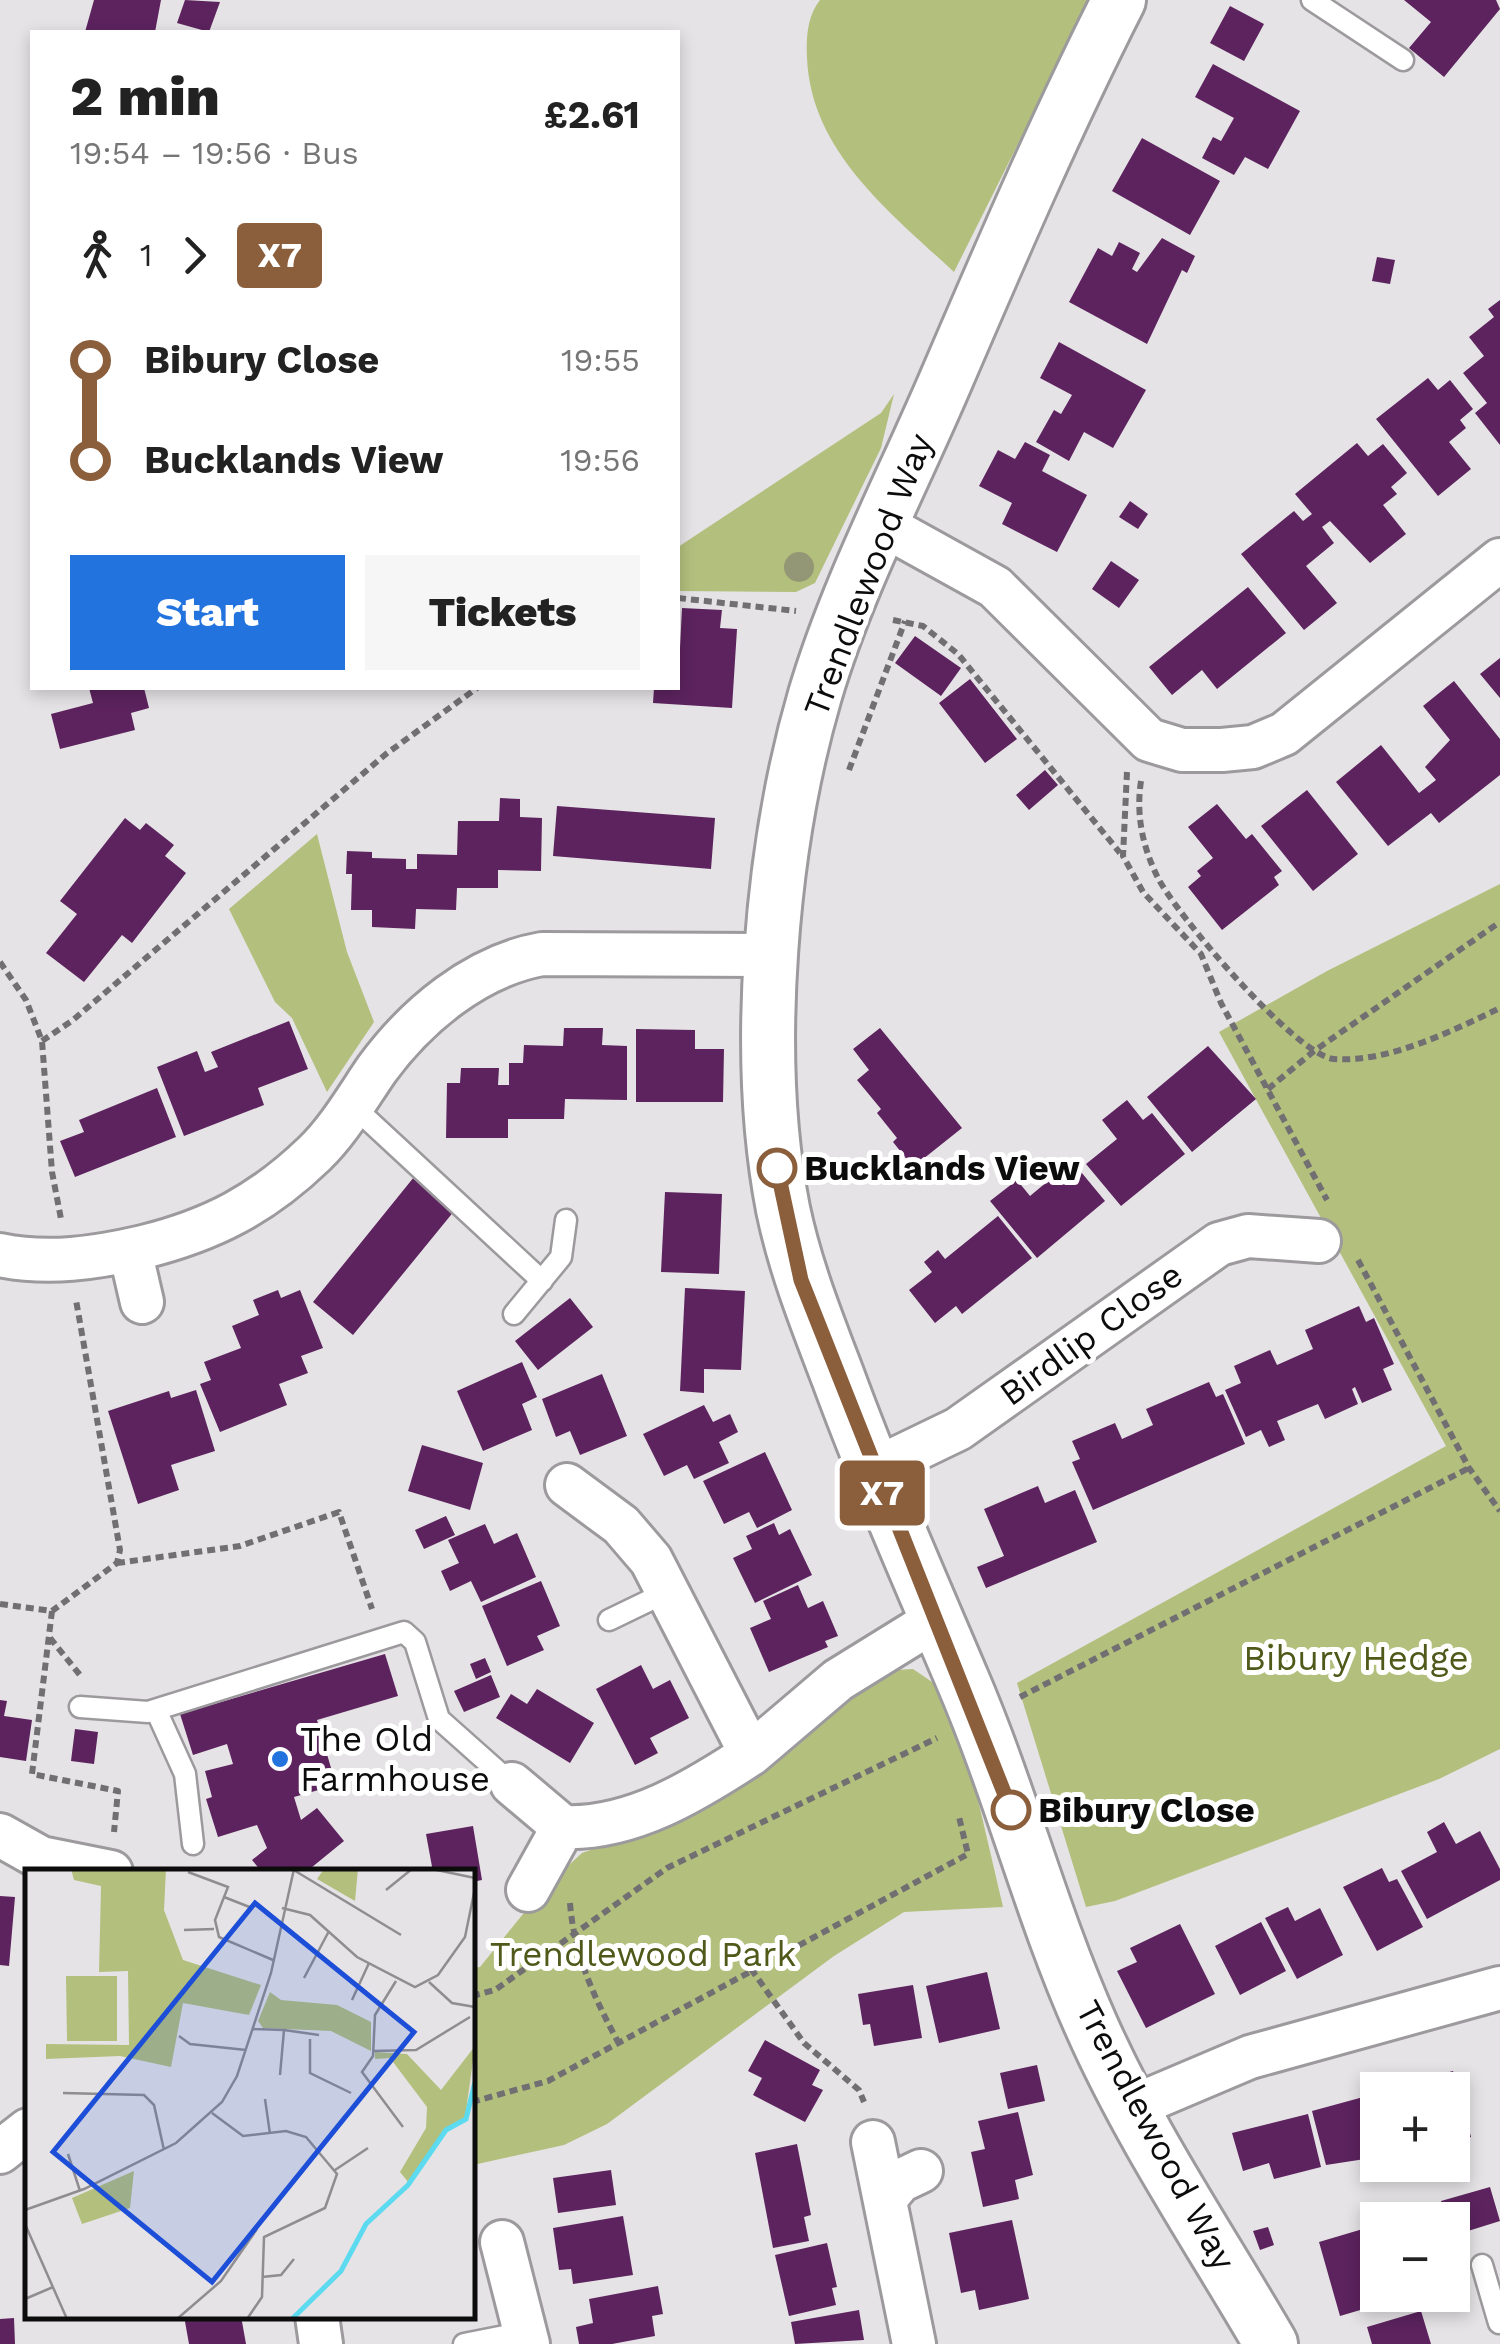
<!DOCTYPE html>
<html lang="en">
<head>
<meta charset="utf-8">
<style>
  body { margin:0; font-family:"Work Sans",sans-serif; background:#f6f6f6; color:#222; height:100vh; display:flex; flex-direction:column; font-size:38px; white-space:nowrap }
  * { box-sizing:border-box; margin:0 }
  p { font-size:32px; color:#767676 }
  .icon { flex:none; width:55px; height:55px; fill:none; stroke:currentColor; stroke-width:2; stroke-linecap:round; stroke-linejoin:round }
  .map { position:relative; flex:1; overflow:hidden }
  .drawer { position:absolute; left:30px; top:30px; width:650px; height:660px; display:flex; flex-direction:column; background:#fff; border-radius:0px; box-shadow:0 5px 15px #0003 }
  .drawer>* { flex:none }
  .badge { padding:0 20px; border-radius:8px; font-size:35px; line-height:65px }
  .fabs { position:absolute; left:1360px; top:2072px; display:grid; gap:20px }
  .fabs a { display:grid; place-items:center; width:110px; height:110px; border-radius:0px; background:#fff; box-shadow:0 5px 15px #0003; font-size:50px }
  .map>.badge { position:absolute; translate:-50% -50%; box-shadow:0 0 0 5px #fff }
  .legs { display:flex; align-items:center; gap:15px; height:110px; padding:0 40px; font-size:32px }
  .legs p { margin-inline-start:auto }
  .headline { display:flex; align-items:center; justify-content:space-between; height:170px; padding:0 40px }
  h1 { font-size:55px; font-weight:800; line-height:75px }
  .button { display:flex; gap:20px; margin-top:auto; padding:20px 40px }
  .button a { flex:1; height:115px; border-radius:0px; background:#2373de; color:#fff; font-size:40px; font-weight:800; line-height:115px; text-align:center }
  .button a+a { background:#f6f6f6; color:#222 }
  ul { padding:0 40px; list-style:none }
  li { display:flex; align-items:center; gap:35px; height:100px; font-size:38px }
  li i { display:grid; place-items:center; width:15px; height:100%; margin:0 12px; background:currentColor }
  li i::after { content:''; width:25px; height:25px; margin:-12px; border:8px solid; border-radius:50%; background:#fff }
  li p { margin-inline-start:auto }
  li:first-child i { background:linear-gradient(#0000 50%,currentColor 0) }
  li:last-child i { background:linear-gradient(currentColor 50%,#0000 0) }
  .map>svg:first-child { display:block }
</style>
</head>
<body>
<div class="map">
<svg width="1500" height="2344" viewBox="0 0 1500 2344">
  <rect width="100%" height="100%" fill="#e6e3e6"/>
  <!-- green -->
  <path fill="#b3bf7d" d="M820,0h270l-136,272c-63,-59 -143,-120 -147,-214 -1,-19 0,-42 13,-58z
    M894,394l-13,54 -66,135 -19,9 -118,-1v-44l203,-134z
    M317,834l30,118 27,70 -47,70 -35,-74 -17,-16 -46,-93z
    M1500,884v865l-61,30 -324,122 -29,6 -69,-224 429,-237 -227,-414 108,-61z
    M913,1669l25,17 37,101 28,120 -99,5 -70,44 -227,168 -43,21 -91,20v-197l7,-1 65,-80 37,-34 125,-44 68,-49 102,-89z"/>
  <!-- building -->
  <path fill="#5c235e" d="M94,0h67l-6,32h-70z
    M185,0l35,2 -11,30 -32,-9z
    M1404,0h92l4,9 -56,68 -35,-29 22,-26z
    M1230,6l34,18 -20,37 -34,-18z
    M1213,64l87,47 -32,58 -23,-12 -11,18 -32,-17 11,-21 8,4 13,-23 -39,-21z
    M1142,138l78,43 -30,54 -78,-44z
    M1162,238l33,18 -8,17 -5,-3 -35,74 -78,-42 29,-54 14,8 7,-14 21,11 -8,16 5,3z
    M1377,257l18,3 -5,24 -18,-3z
    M1500,300v145l-25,-32 12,-10 -24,-30 21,-17 -15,-19 25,-20 -6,-8z
    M1059,342l87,48 -33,58 -29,-16 -15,29 -33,-19 18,-32 7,4 11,-19 -32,-17z
    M1428,378l10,12 12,-10 23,29 -13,11 6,8 -17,14 22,27 -33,27 -62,-77z
    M1025,442l25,13 -8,16 45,24 -30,57 -55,-28 10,-21 -33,-17 19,-36 17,9z
    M1357,443l11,13 15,-12 24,29 -16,14 6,7 -14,11 23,29 -36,29 -40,-42 -8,6 12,16 -28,23 31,37 -33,27 -63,-76 53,-43 9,10 9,-7 -17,-20z
    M1130,501l18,13 -10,15 -19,-12z
    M1111,561l28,19 -20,28 -27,-19z
    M1248,587l38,46 -69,56 -15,-19 -30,25 -23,-28z
    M682,608l40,2 -2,18 17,1 -5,79 -79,-5 1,-15h24z
    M915,636l46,32 -20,28 -46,-33z
    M1500,658v40l-20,-24z
    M970,679l47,60 -32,24 -46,-60z
    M1454,681l46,58v36l-61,48 -8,-10 -43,33 -52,-64 45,-37 38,48 17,-13 -11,-13 25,-27 -27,-34z
    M89,688h55l5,20 -18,5 4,17 -75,19 -9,-35 42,-11z
    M1045,770l13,15 -29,25 -13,-15z
    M1307,790l51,64 -45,37 -52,-65z
    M500,798l20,1v18l22,1 -1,53 -43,-1v18h-41l-1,22 -40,-1 -1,20 -43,-2v-17h-21l1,-36h-6l1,-23 25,1v6l34,1v10h11v-15l40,1 1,-34h41z
    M1217,804l29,35 6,-5 30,37 -8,6 5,8 -57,45 -34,-43 13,-11 -4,-5 16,-13 -25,-31z
    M557,806l158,12 -4,51 -158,-13z
    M125,818l15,12 6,-7 28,22 -9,11 21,17 -54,70 -10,-8 -38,47 -38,-29 31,-39 -17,-13z
    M289,1021l19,48 -50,19 6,17 -80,31 -27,-69 40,-16 8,21 13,-5 -7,-15z
    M564,1028h39l-1,17 25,1v54l-62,-1 -1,20h-56v19h-62l1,-55h13l1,-15h38l-1,17h11v-22h14l1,-18 39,1z
    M880,1028l82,100 -49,39 -20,-25 4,-4 -20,-25 4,-4 -24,-29 12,-10 -16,-21z
    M636,1029l59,1v19h29l-1,53h-87z
    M1208,1046l48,53 -64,53 -45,-55z
    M157,1088l19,49 -101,40 -15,-36 24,-9 -5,-12z
    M1127,1100l16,20 9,-7 33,41 -64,52 -35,-42 31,-25 -15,-19z
    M1072,1161l33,40 -68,57 -47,-57 27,-21 13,16z
    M414,1177l41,33 -102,125 -40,-33z
    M665,1192l57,2 -3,80 -58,-2z
    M998,1216l34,42 -70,56 -6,-8 -21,17 -26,-33 23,-18 -8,-10 14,-12 7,9z
    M685,1288l60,3 -4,79 -37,-1v24l-24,-2z
    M278,1290l3,8 19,-8 23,58 -22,8 7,17 -29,11 8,21 -67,27 -20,-48 11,-4 -7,-18 37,-14 -9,-22 27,-11 -6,-15z
    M570,1298l23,29 -55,43 -23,-29z
    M1359,1306l7,16 8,-4 20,46 -11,5 9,21 -30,13 -7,-16 -3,2 6,15 -33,15 -7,-15 -41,17 8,19 -16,7 -8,-17 -15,7 -21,-47 16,-7 -7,-17 36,-16 7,15 36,-16 -8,-19z
    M522,1362l15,35 -15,7 10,26 -49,21 -26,-60z
    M602,1374l25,62 -47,19 -10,-24 -14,6 -14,-38z
    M1209,1382l7,15 7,-3 22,50 -152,66 -21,-48 8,-3 -8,-18 43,-18 7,16 31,-14 -7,-16z
    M196,1390l19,61 -44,14 8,25 -41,14 -30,-93 61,-20 2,7z
    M704,1405l9,17 17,-8 8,18 -19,10 10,21 -35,16 -7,-14 -23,11 -21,-42z
    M422,1445l61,18 -13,47 -62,-19z
    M765,1452l27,58 -35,18 -8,-16 -25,12 -21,-43z
    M1038,1486l7,17 30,-13 22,52 -111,46 -9,-21 27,-11 -20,-47z
    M446,1516l9,19 -31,14 -9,-19z
    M774,1523l5,12 11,-6 22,46 -57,28 -22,-45 19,-9 -6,-13z
    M485,1524l9,20 23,-11 19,44 -55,25 -10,-21 -21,10 -9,-20 18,-8 -11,-23z
    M541,1581l19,45 -23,10 7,14 -37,16 -25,-60z
    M798,1585l10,23 15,-7 15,35 -13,5 3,6 -59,25 -19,-44 21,-9 -8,-18z
    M385,1654l13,42 -81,24 19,65 -42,12 7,23 16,-12 27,33 -38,31h-44l-10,-12 15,-12 -10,-23 -39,12 -12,-38 6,-2 -7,-26 28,-7 -6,-20 -34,11 -13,-41z
    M485,1658l6,14 -15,7 -6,-15z
    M641,1665l12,24 17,-9 19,38 -39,20 8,15 -23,12 -39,-76z
    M491,1675l9,22 -36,15 -10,-21z
    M537,1689l57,34 -24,40 -74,-45 15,-24 16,10z
    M0,1700l7,1 -3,15 28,4 -6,41 -26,-4z
    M75,1729l23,3 -4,32 -23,-3z
    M1444,1822l12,22 24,-13 20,38v11l-73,39 -26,-48 36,-19 -10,-20z
    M473,1826l9,54 -10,2v-10h-39l-7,-38z
    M1382,1868l7,14 8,-3 26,48 -46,24 -34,-64z
    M0,1896l15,1 -6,69 -9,-1z
    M1288,1907l7,14 25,-13 23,47 -46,24 -32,-61z
    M1261,1922l25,49 -46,24 -25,-49z
    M1180,1924l35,70 -69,34 -29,-57 20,-9 -7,-14z
    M987,1972l13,57 -61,14 -13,-57z
    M913,1985l9,53 -48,8 -4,-22 -7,1 -5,-31z
    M765,2040l55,30 -8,15 11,5 -18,32 -52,-27 9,-17 -14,-7z
    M1037,2065l8,36 -37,8 -8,-36z
    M1453,2071l18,66 -19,5v-52l-65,-1z
    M1378,2093v72l-11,3 -2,-9 -39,6 -14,-54z
    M1018,2112l15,63 -18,5 4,19 -36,8 -12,-55 14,-3 -7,-28z
    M1308,2114l13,53 -47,12 -5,-16 -26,8 -11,-38z
    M797,2144l14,71 -7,2 5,24 -36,7 -18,-95z
    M611,2170l5,35 -58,8 -5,-35z
    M1490,2187l10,34 -48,15v-16h-6l-5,-19z
    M623,2216l10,59 -60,9 -2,-15 -12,1 -6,-42z
    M1012,2220l17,79 -50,11 -4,-20 -14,3 -12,-60z
    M1373,2226l5,18v51h14l2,5 -54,16 -21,-74z
    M1268,2227l6,18 -14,5 -7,-19z
    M827,2243l10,44 -5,1 4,17 -47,11 -14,-61z
    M658,2286l5,28 -11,2 3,20 -43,8h-33l-3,-17 17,-4 -4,-24z
    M859,2310l5,30 -69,4 -4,-22z
    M1421,2311l10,33h-59l-5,-17z
    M184,2316h57l5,28h-57z
    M14,2318l1,26h-15v-25z"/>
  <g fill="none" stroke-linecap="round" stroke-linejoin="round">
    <!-- service casing -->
    <g stroke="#9d9a9d" stroke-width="25">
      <path id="service" d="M1312,0l91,60
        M352,1105l190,176
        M514,1314l47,-57 5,-37
        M609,1620l60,-29
        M80,1707l68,5 256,-80 11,10 24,77 73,65
        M156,1710l29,64 8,70
        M1482,2265l17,58
        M464,2344l61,-12"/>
    </g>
    <!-- minor casing -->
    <g stroke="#9d9a9d" stroke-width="48">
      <path id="minor" d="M883,525l112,62 154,153 33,10h40l31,-3 31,-13 216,-174
        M130,1250l12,52
        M0,1255c48,10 96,3 143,-8 69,-17 119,-43 171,-93 25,-24 43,-56 63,-85 39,-53 98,-103 165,-115l230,1
        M873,1470l85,-41 261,-185 29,-8 71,5
        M567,1485l54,40 30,35 100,194 87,-74 97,-60
        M512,1784l51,43c69,3 133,-37 188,-73
        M0,1835l41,23 70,14
        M528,1890l35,-63
        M1132,2107l118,-50 250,-69
        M873,2142l41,202
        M0,2152l28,-22
        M885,2199l15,-18 21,-10
        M502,2242l26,102
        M317,2316l4,28"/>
    </g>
    <!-- tertiary casing -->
    <g stroke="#9d9a9d" stroke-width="58">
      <path id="tertiary" d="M1119,0c-63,124 -118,252 -173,380 -44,103 -99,207 -131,315 -44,150 -62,360 -32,514 12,58 34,113 55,168 38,103 82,203 125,304 48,112 78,232 128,344 49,111 119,214 180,319"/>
    </g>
    <!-- path -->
    <path stroke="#716f71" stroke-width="6" stroke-dasharray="8 5" stroke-linecap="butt" d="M678,598l118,13
      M893,620l30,6 35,28 162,199
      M849,770l56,-149
      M1127,772l-4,84 20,36 58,62 20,49 106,197
      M1141,781c-5,33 1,64 16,95 17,36 139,180 177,183 54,4 118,-28 166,-51
      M0,962l26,38 16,41 10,131 9,47
      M42,1041l31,-21 313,-266 91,-66
      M1268,1089l46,-38 186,-129
      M1358,1260l111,208 31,43
      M117,1563l123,-17 99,-34 33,97
      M0,1604l52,7 65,-48 3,-13 -44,-250
      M52,1611l-20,163 86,17 -4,41
      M50,1638l30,37
      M1020,1697l449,-229
      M570,1903c4,52 24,94 48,139
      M751,1969l53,74 55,47 5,12
      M472,1996l23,-6 172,-122 270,-130
      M472,2102l76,-21 420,-227 -9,-37"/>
    <!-- service -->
    <use href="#service" stroke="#fff" stroke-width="20"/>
    <!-- minor -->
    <use href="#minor" stroke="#fff" stroke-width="42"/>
    <!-- tertiary -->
    <use href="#tertiary" stroke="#fff" stroke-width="52"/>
  </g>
  <!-- trees -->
  <circle fill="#949775" cx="799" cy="567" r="15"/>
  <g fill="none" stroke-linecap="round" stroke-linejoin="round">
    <!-- line-1 casing -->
    <g stroke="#fff" stroke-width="22">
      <path id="line-1" d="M777,1168l24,112 210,530"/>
    </g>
    <!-- line-1 -->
    <use href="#line-1" stroke="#8b5e3c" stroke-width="15"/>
  </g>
  <!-- markers -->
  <g fill="#fff" stroke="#8b5e3c" stroke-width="5">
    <circle cx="777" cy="1168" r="18"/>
    <circle cx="1011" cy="1810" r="18"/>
  </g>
  <circle fill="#2373de" stroke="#fff" stroke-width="4" cx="280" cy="1759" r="10"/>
  <g text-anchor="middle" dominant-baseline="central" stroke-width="10" stroke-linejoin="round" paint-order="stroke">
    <!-- street labels -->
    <g font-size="35" fill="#0d0c0d" stroke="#fff">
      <text transform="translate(868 575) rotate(-69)">Trendlewood Way</text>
      <text transform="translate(1091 1334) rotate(-36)">Birdlip Close</text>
      <text transform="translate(1156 2135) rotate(62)">Trendlewood Way</text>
    </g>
    <!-- stop labels -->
    <g font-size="35" font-weight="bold" fill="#0d0c0d" stroke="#fff" text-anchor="start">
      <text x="804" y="1168">Bucklands View</text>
      <text x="1038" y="1810">Bibury Close</text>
    </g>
    <!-- park labels -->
    <g font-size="35" fill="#505919" stroke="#fff">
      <text x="1356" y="1658">Bibury Hedge</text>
      <text x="643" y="1954">Trendlewood Park</text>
    </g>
    <!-- poi labels -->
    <g font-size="35" fill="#0d0c0d" stroke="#fff" text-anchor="start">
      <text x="300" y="1739">The Old<tspan x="300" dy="40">Farmhouse</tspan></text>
    </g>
  </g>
  <!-- overview -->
  <g transform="translate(25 1869)">
    <rect width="450" height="450" fill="#e6e3e6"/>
    <path d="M46,0h95l-2,41 19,50 78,25 -12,30 -66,-12 -12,64 -51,-11 -74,3v-15l83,1 -1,-74 -29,1 2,-86 -27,-6zM299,0h34l-3,32 -38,-22zM41,107h51v65h-50zM245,123l11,8 56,5 34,17v29l-40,-20 -68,-3 -5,-7zM450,177l-10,72 -20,11 -36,54 -9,-11 26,-44 1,-21 -37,-49 -15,1v-7l32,2 34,36zM109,302l-4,37 -48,16 -10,-26z" fill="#b3bf7d"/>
    <path fill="none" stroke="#5bdaf0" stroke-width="5" d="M267,450l49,-48 25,-47 42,-39 38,-55 20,-11 9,-37"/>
    <path fill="none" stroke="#8f8d8f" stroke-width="2.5" d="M267,0l109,66M407,0l43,9M163,3l40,15 -13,33 4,17 54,23M361,21l26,-21M199,28l28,11M257,39l28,7 47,42 58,30 23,-12 27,-38 10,-49M159,61l30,-1M279,109l25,-47M371,112l-21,34 -2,41 -11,16 41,55M404,113l23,21 23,4M327,131l17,-37M227,160l32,1 -4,45M259,161l35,5M154,167l11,8 56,6M285,170v34l41,20M349,182l42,-1 54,-33M38,224l81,2 10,10 10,45M240,230l5,35M187,244l31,23 43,-5 20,6 31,37 -12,34 -61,29 -2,60 -15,22M43,285l12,37M310,301l33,-22M0,341l59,-21 92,-46 46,-41 15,-26 34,-103 23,-104M0,355l42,95M237,408l19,-2 13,-16M0,430l28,-12M152,450l44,-38 36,-52"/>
    <path fill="#1d4ed8" fill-opacity="0.15" stroke="#1d4ed8" stroke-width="5" d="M230,34l159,129 -202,250 -159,-130z"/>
    <rect width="450" height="450" fill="none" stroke="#0d0c0d" stroke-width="5"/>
  </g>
</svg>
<div class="fabs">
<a>+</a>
<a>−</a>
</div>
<b class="badge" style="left:882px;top:1493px;background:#8b5e3c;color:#fff">X7</b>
<section class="drawer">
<div class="headline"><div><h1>2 min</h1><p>19:54 – 19:56 · Bus</p></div><b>£2.61</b></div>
<div class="legs"><svg class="icon" aria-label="walk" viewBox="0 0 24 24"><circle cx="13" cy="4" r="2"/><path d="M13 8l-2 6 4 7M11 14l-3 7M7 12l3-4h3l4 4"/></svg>1<svg class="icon" aria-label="forward" viewBox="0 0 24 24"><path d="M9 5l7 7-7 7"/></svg><b class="badge" style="background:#8b5e3c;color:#fff">X7</b></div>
<ul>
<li><i style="color:#8b5e3c"></i><b>Bibury Close</b><p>19:55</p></li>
<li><i style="color:#8b5e3c"></i><b>Bucklands View</b><p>19:56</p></li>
</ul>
<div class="button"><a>Start</a><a>Tickets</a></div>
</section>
</div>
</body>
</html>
